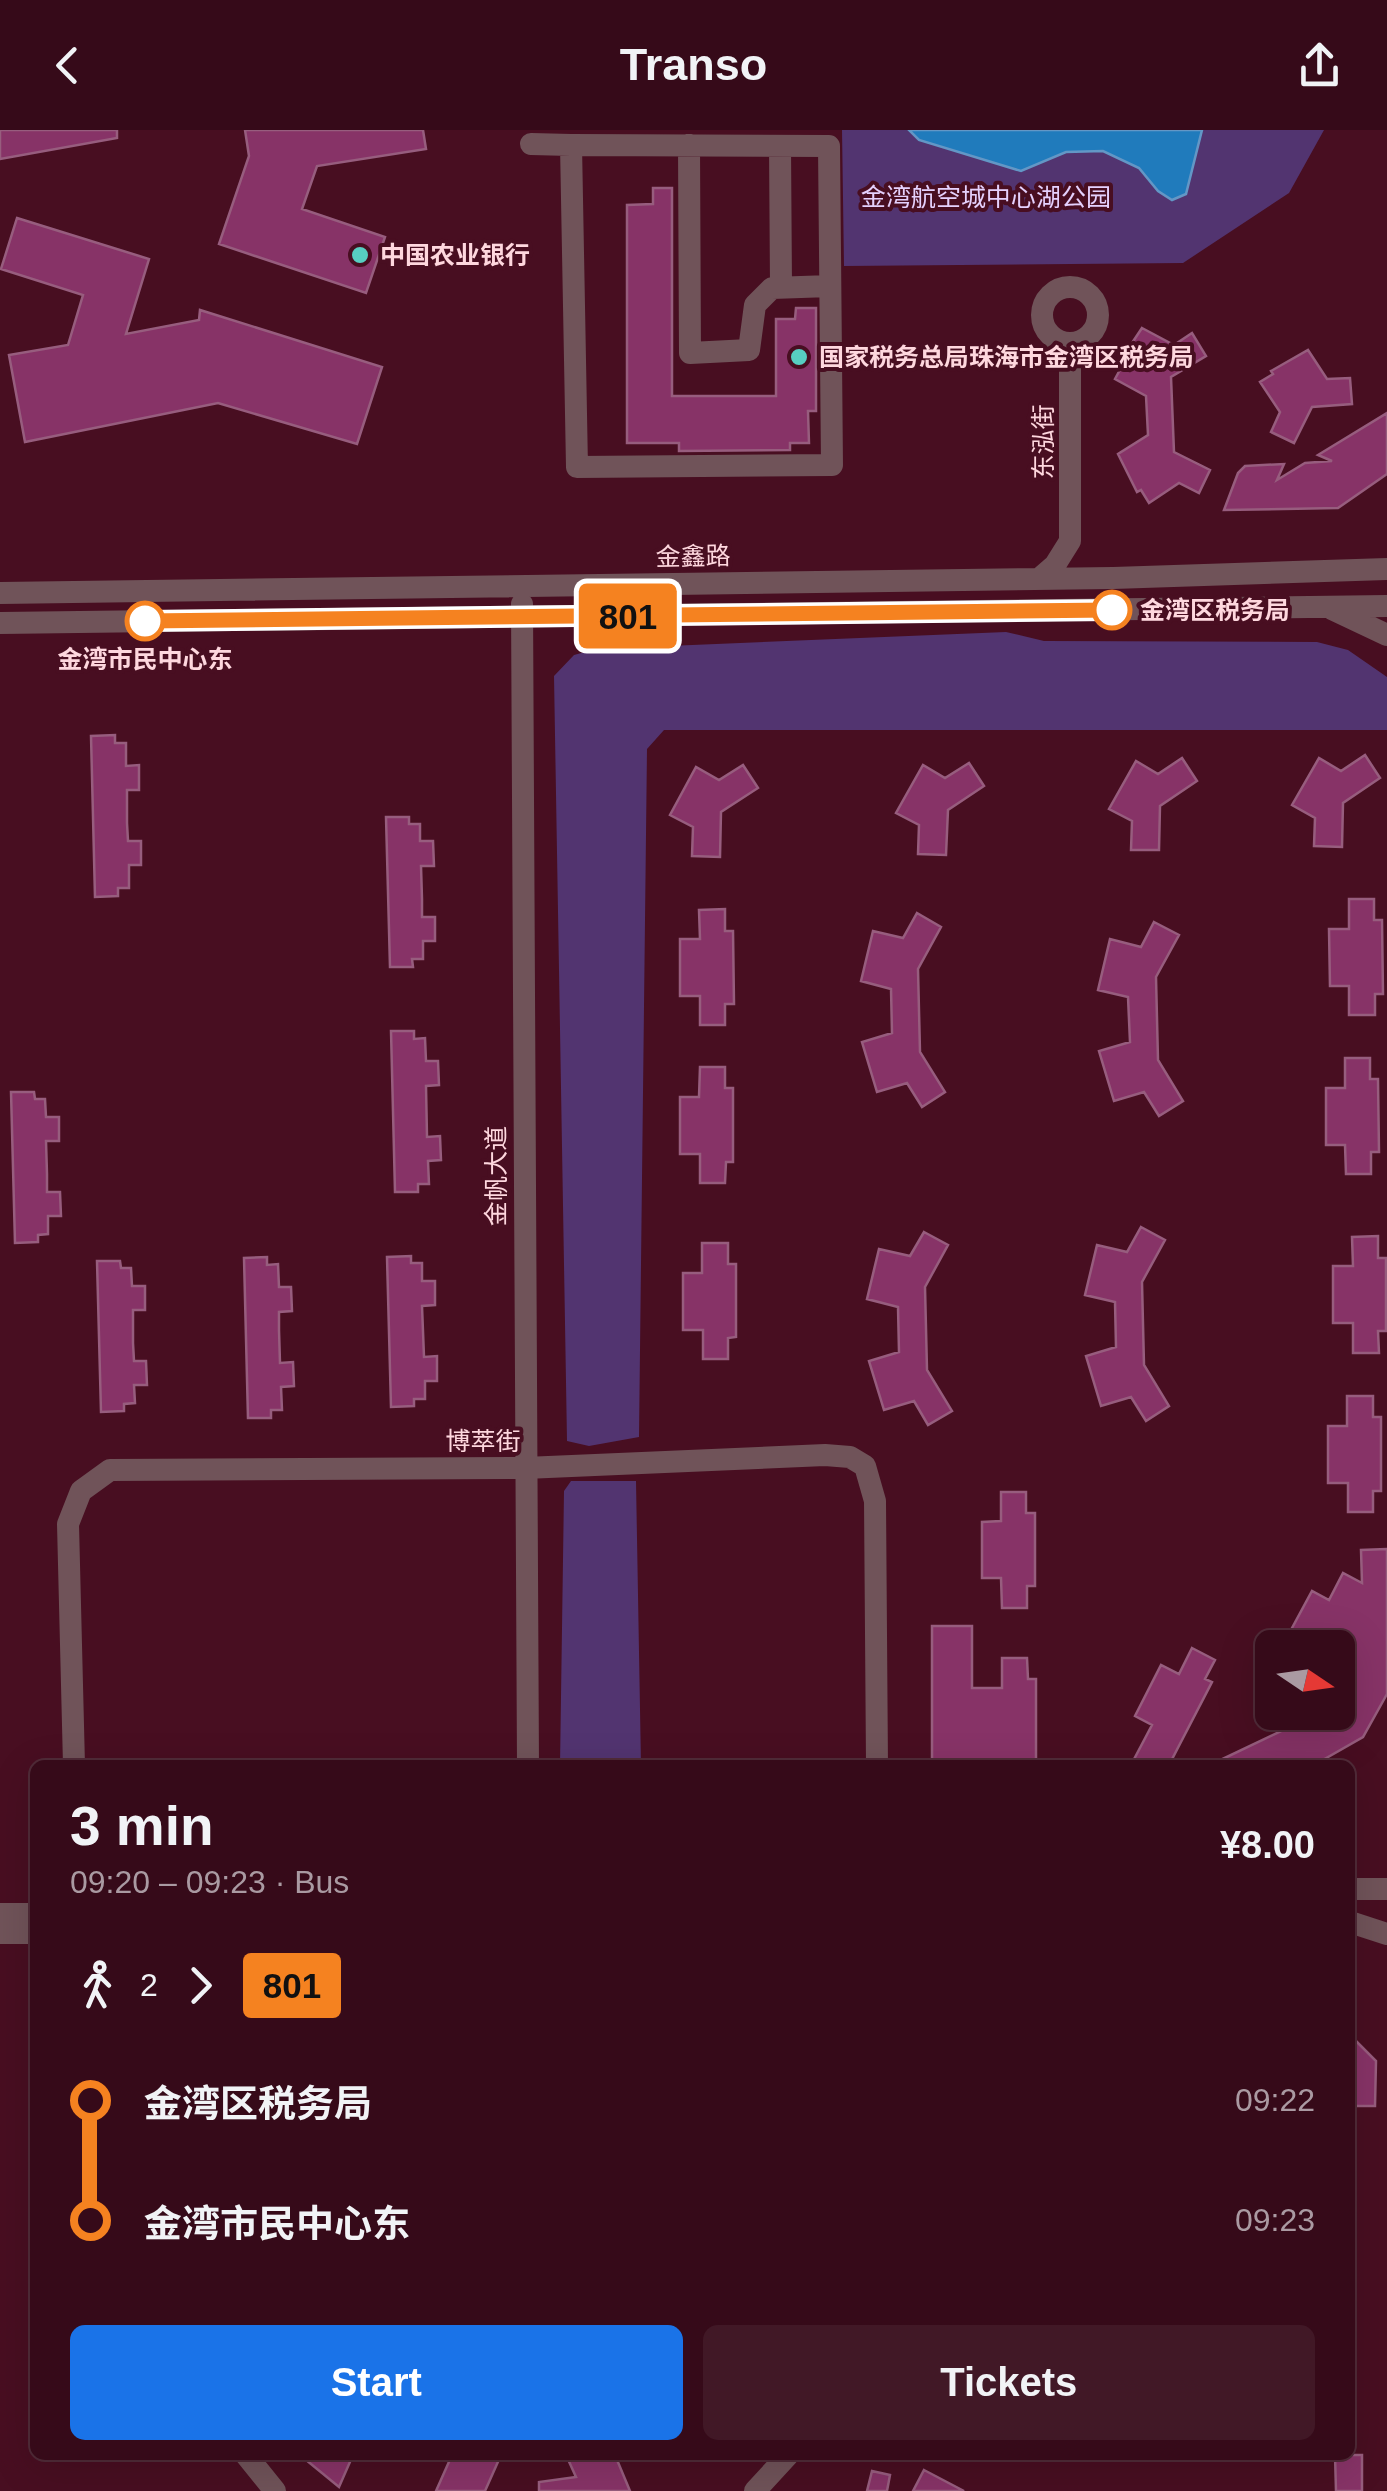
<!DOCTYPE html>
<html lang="en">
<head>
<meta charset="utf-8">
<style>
  body { margin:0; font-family:Arial,"Noto Sans SC",sans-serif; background:#411826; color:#f1f3f6; height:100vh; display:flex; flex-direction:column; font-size:38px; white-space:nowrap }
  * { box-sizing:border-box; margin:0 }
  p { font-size:32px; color:#aa9aa2 }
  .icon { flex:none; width:55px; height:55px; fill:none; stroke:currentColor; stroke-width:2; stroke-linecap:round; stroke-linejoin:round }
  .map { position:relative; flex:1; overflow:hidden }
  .drawer { position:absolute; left:30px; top:1630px; width:1325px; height:700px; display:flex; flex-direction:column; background:#360a19; border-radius:15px; box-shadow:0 10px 40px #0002,0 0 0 2px #502b38 }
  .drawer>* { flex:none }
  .badge { padding:0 20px; border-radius:8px; font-size:35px; line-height:65px }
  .needle { width:65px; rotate:103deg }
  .tools { position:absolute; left:1255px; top:1500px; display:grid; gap:20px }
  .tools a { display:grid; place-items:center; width:100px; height:100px; border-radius:15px; background:#360a19; box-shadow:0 10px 40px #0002,0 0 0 2px #502b38; font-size:50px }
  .map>.badge { position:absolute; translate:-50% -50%; box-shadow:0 0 0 5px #fff }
  .legs { display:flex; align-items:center; gap:15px; height:110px; padding:0 40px; font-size:32px }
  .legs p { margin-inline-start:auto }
  .head { display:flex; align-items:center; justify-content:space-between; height:170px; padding:0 40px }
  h1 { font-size:55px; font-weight:700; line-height:75px }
  .cta { display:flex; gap:20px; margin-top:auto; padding:20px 40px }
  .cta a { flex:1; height:115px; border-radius:15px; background:#1a73e8; color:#fff; font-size:40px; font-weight:700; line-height:115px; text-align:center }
  .cta a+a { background:#411826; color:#f1f3f6 }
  ul { padding:0 40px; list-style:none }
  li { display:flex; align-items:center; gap:35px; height:120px; font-size:38px }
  li i { display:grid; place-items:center; width:15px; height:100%; margin:0 12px; background:currentColor }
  li i::after { content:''; width:25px; height:25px; margin:-12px; border:8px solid; border-radius:50%; background:#360a19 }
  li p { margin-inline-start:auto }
  li:first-child i { background:linear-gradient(#0000 50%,currentColor 0) }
  li:last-child i { background:linear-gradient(currentColor 50%,#0000 0) }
  header { display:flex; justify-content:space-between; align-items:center; height:130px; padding:0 40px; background:#360a19; font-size:45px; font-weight:700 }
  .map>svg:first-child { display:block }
</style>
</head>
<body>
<header><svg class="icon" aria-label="back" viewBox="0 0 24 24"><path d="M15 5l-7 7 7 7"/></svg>Transo<svg class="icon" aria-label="share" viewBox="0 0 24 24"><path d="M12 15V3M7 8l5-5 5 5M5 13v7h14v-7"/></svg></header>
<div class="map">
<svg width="1387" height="2361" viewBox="0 0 1387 2361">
  <rect width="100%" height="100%" fill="#480e21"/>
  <!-- green -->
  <path fill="#523470" d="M842,0h482l-35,63 -106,70 -339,3z
    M1006,502l38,9 273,1 31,8 39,27v53h-723l-17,19 -8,688 -50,9 -22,-5 -13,-765 20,-21 22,-6z
    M571,1351h65l5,284h-81l4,-274z"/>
  <!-- water -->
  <path fill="#207bbc" stroke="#6397c6" stroke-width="2.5" d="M909,0h293l-16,64 -14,6 -14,-9 -19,-23 -36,-17 -37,1 -45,19 -102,-31z"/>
  <!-- building -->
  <path fill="#873367" stroke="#975d7e" stroke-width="2.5" d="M0,0h117v8l-117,21z
    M245,0h178l3,19 -109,17 -15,43 83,28 -19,56 -147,-49 30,-88z
    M653,58h19v208h104v-77h19l1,-11h20v103h-8l1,32h-19v7l-111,1v-8h-52v-238l26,-1z
    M17,88l132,41 -23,75 73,-14 1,-10 182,57 -25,77 -139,-41 -193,39 -16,-87 59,-10 15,-50 -82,-26z
    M1142,198l32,17 18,-12 14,23 -35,21 3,75 36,18 -11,23 -20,-10 -30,20 -8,-13 -4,2 -19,-38 30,-19 -2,-39 -31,-17 7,-13 -4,-2z
    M1308,220l19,29 23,-1 2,26 -40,3 -18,36 -23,-11 9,-20 -20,-30 13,-8 -2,-3z
    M1387,283v61l-49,34 -114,2 14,-37 7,-7 39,-2 -7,16 28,-17 27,-2 -14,-6z
    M115,605v8h11v23l13,-1v25h-12v33l1,18h13v24h-12v23h-11v8l-23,1 -4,-161z
    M1365,625l15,23 -37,25 -1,44 -28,-1 1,-28 -23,-13 27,-47 22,13z
    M1182,628l15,23 -37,25 -1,44h-28l1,-29 -23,-12 27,-48 22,13z
    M969,633l15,23 -36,24 -2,45 -28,-1 1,-29 -23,-12 27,-48 22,13z
    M743,635l15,23 -37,24 -1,45 -28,-1 1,-29 -23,-12 26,-48 23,13z
    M386,687h23v7h11v17h13l1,25h-13l1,33v18h13v24h-12v18h-11l1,8h-23z
    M1349,769h25v21h8l1,74h-8v21h-26v-29h-19l-1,-57h20z
    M725,779v22h8l1,73h-9v21h-25v-29h-20v-57h20l-1,-29z
    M917,783l24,14 -23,42 2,83 25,40 -23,15 -15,-24 -30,9 -15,-50 30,-9 -1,-44 -30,-8 12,-50 30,7z
    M1154,792l25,13 -23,42 2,83 25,41 -24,15 -15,-24 -30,9 -15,-50 31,-9 -2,-45 -30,-7 12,-51 31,8z
    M391,901h23v8l11,-1 1,23h12l1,24 -13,1 1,51 13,-1 1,24 -13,1 1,23h-11v8h-23z
    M1345,928h25v21h8l1,73h-8v22h-25l-1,-29h-19v-57h19z
    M700,937h25v21h8v74h-7l-1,21h-25v-29h-20v-57h19z
    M11,962h23l1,7h10l1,18h13v24h-13l1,33v18h13l1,24h-13v18l-10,1v7l-23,1z
    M1141,1097l24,13 -23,42 1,42 1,41 25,41 -23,15 -15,-24 -30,9 -15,-50 30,-9 -1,-45 -30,-7 12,-50 30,7z
    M924,1102l24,13 -23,42 2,83 25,41 -24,14 -14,-24 -30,9 -15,-49 30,-9 -1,-45 -31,-8 12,-50 31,7z
    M1378,1106v22h8v73h-8l1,22h-26v-30h-20v-57h20l-1,-29z
    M702,1113h26v21h8v73l-8,1v21h-25v-29h-20v-57h19z
    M411,1126v7h11v18h13v24l-13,1 2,51 13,-1v25h-12v18h-11v7l-23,1 -4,-150z
    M267,1127v8l11,-1 1,23h12l1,24 -13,1v18l1,33 13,-1 1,24 -13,1 1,23h-11v8h-23l-4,-160z
    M97,1131h23l1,7h10l1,18h13v24h-12v33l1,18h12l1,24h-13l1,18 -11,1v7l-23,1z
    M1347,1266h26v21h8v74h-8v21h-25v-29h-20v-57h19z
    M1001,1362h25v21h9v73h-8v22h-25l-1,-30h-19v-56l19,-1z
    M1387,1419v145l-24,43 -49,28h-104l111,-53h17v-64h-40l-13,-7 27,-50 17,9 14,-27 19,10 -1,-33z
    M932,1496h40v62h30v-30h25l1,21h8v86h-104z
    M1192,1518l23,12 -10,19 7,3 -43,83h-38l21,-40 -17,-9 26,-51 18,9z
    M1350,1905l26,26 -1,45h-25z
    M300,2325h53l-14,32z
    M452,2325h49l-16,36h-49z
    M566,2325h49l15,36h-91v-9l37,-5z
    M1335,2325h27v36h-26z
    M924,2340l40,21h-51z
    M872,2341l18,4 -3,16h-20z"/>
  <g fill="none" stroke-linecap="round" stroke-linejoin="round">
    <!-- minor -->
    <path stroke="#705359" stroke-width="22" d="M531,14l40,1 258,1 3,319 -255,2 -6,-322
      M689,15l1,208 59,-3 6,-45 17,-17 58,-2
      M780,16l1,140
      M1042 185a28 28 0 1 1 56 0a28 28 0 1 1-56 0Z
      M1040,448l15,-13 15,-24v-198
      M0,463l1113,-15 274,-9
      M522,474l6,1161
      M1332,479l55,26
      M0,493l1387,-17
      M74,1635l-6,-241 13,-33 29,-21 415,-2 300,-13 25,2 15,9 10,35 2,264
      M1350,1759h37
      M0,1784h35
      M1350,1792l37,12
      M0,1803h35
      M246,2325l29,36
      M755,2361l33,-36"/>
  </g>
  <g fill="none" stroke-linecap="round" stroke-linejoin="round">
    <!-- line-1 casing -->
    <g stroke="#fff" stroke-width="22">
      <path id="line-1" d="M145,491l967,-11"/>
    </g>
    <!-- line-1 -->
    <use href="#line-1" stroke="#f58220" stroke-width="15"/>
  </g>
  <!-- markers -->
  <g fill="#57cec1" stroke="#480e21" stroke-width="4">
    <circle cx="360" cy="125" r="10"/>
    <circle cx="799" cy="227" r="10"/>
  </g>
  <g fill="#fff" stroke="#f58220" stroke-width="5">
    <circle cx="1112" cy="480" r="18"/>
    <circle cx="145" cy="491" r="18"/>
  </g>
  <g text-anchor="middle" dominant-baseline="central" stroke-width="8" stroke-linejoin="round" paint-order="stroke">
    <!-- park labels -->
    <g font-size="25" fill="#e5d1fd" stroke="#480e21">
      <text x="986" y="67">金湾航空城中心湖公园</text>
    </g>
    <!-- poi labels -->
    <g font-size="25" font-weight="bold" fill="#fed7de" stroke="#480e21" text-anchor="start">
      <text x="380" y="125">中国农业银行</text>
      <text x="819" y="227">国家税务总局珠海市金湾区税务局</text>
    </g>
    <!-- street labels -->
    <g font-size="25" fill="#fed7de" stroke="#480e21">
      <text transform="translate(1043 312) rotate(-90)">东泓街</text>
      <text transform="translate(693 426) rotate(-1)">金鑫路</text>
      <text transform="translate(496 1046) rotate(-90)">金帆大道</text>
      <text x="483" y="1311">博萃街</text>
    </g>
    <!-- stop labels -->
    <g font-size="25" font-weight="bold" fill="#fed7de" stroke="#480e21" text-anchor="start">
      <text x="1140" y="480">金湾区税务局</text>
      <text x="145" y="529" text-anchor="middle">金湾市民中心东</text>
    </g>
  </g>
</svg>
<div class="tools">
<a><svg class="needle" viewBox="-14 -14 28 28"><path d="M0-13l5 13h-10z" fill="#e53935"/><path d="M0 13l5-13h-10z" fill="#aa9aa2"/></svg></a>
</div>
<b class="badge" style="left:628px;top:486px;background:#f58220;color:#111">801</b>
<section class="drawer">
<div class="head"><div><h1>3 min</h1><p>09:20 – 09:23 · Bus</p></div><b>¥8.00</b></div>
<div class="legs"><svg class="icon" aria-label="walk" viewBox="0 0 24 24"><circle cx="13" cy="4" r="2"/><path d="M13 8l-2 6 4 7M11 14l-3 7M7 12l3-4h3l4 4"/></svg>2<svg class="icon" aria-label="forward" viewBox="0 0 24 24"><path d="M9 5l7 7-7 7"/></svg><b class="badge" style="background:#f58220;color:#111">801</b></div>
<ul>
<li><i style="color:#f58220"></i><b>金湾区税务局</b><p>09:22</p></li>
<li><i style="color:#f58220"></i><b>金湾市民中心东</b><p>09:23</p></li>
</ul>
<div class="cta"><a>Start</a><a>Tickets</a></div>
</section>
</div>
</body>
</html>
